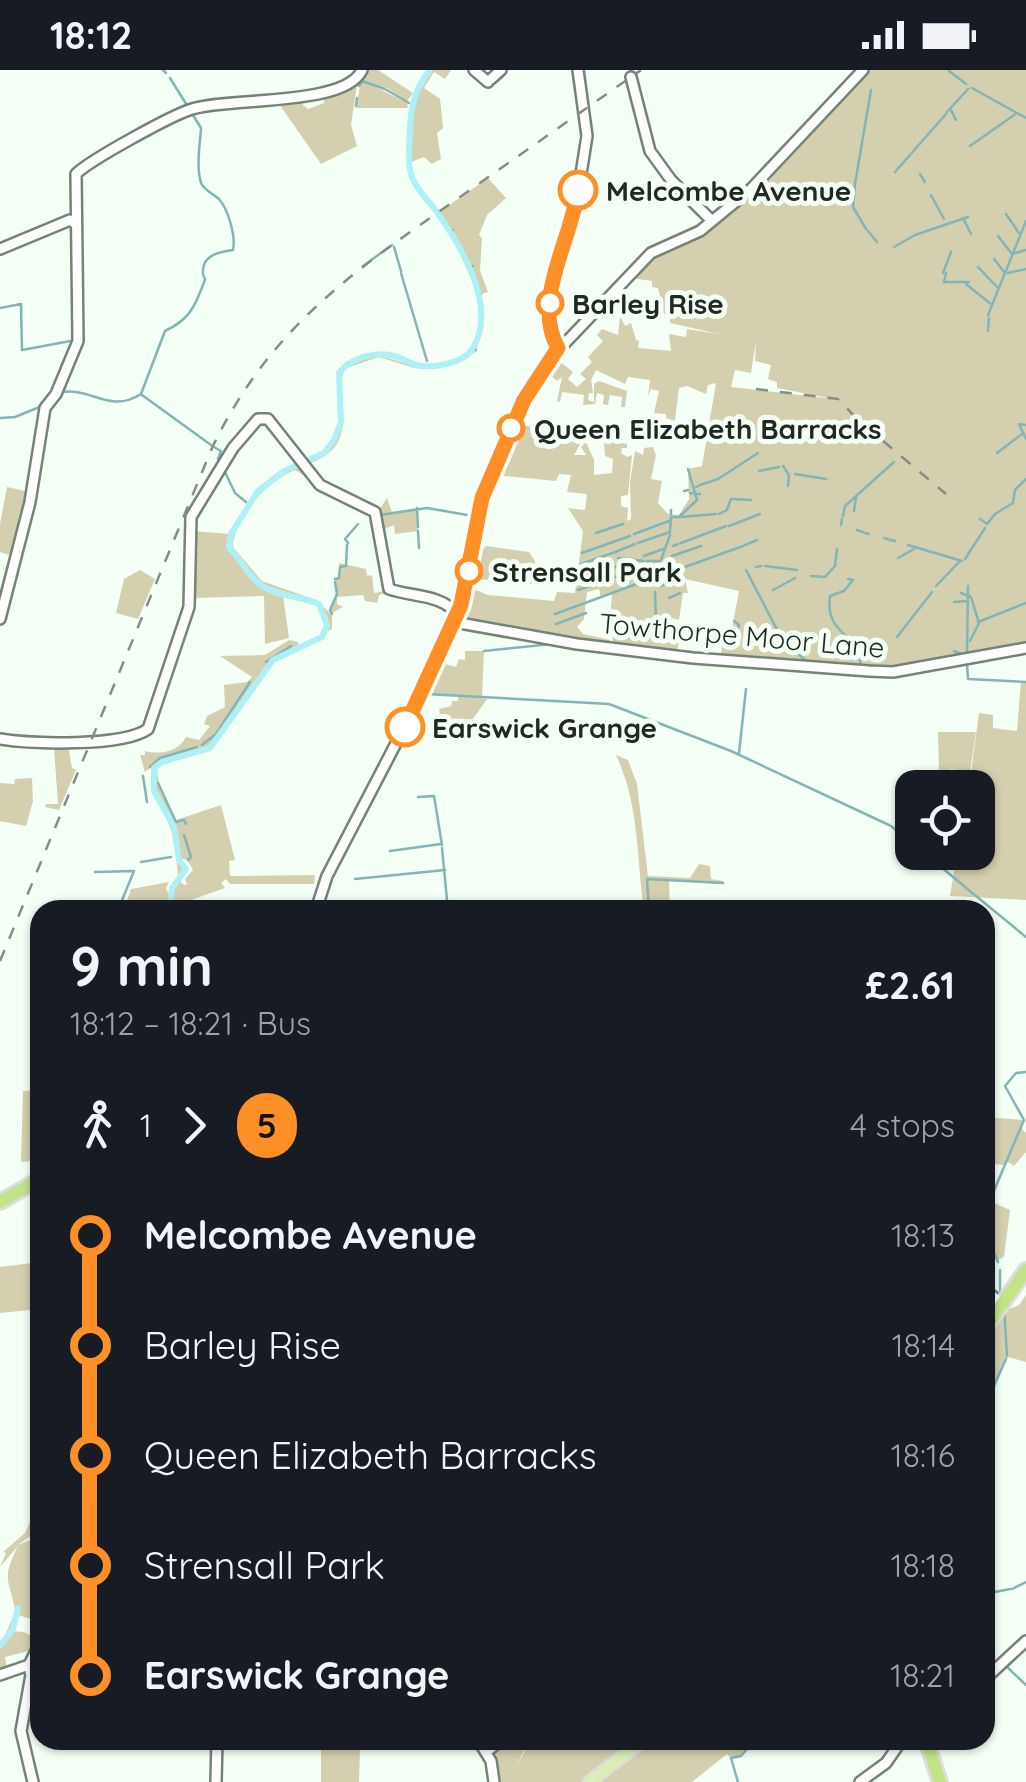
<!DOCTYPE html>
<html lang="en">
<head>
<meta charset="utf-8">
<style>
  body { margin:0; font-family:Quicksand,sans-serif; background:#242831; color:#f1f3f6; height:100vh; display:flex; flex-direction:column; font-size:38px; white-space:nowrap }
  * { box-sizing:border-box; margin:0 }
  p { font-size:32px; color:#9ea1a6 }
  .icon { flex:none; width:55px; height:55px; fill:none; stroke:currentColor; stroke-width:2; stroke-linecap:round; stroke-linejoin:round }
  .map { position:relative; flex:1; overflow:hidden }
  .side { position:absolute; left:30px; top:830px; width:965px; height:850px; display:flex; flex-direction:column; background:#171b24; border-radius:30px; box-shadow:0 2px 8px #0004 }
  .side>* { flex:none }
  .badge { padding:0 20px; border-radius:32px; font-size:35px; line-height:65px }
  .tools { position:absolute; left:895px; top:700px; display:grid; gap:20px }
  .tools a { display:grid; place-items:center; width:100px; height:100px; border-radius:20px; background:#171b24; box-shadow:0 2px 8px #0004; font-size:50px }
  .map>.badge { position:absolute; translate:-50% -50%; box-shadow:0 0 0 5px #fff }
  .legs { display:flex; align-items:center; gap:15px; height:110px; padding:0 40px; font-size:32px }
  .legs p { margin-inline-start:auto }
  .overview { display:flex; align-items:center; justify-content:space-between; height:170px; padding:0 40px }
  h1 { font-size:55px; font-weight:700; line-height:75px }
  ul { padding:0 40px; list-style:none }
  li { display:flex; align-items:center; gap:35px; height:110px; font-size:38px }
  li i { display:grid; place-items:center; width:15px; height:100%; margin:0 12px; background:currentColor }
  li i::after { content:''; width:25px; height:25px; margin:-12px; border:8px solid; border-radius:50%; background:#171b24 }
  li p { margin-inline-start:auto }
  li:first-child i { background:linear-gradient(#0000 50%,currentColor 0) }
  li:last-child i { background:linear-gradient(currentColor 50%,#0000 0) }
  .status { display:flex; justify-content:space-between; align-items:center; height:70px; padding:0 50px; background:#171b24; direction:ltr }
  .status svg { height:28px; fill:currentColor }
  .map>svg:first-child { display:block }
</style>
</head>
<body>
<div class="status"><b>18:12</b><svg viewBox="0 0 49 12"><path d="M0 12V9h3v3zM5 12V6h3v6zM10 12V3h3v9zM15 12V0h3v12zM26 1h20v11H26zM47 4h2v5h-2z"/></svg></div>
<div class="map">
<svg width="1026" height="1712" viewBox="0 0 1026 1712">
  <rect width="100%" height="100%" fill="#f4fff6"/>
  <!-- green -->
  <path fill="#d4cfaf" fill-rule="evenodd" d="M364,0h14l35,23 -6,8 -20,-13 -23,-7 43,22 1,5h-52l5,-27 -2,-2z
    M432,0h19l-6,9 -11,-7 -10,16 16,11 3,29 -6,5 4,26 -9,5 -8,-7 -13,5 -1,-3 5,-59z
    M866,0h160v576l-138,24 -168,-12 4,-21 8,-9 7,-37 -54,-12 3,14h-5l-4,27 -8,-2 10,14 -4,19 -64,-5 -1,-14 10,-9 -12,-3 2,-26 -11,4 -2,-9 -12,3 -3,27 -7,8 6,7 27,6v5l-152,-24 15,-68 -2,35 17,7 66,6 3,-9 18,1 8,-62 -15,-23 17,2 2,-16 -20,-2 4,-17 -12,-1 -3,7 -61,-6 21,-52 34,9 3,4 1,-4 30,5 -10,18h12l-5,-8 5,-5 8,18v15l18,-2 1,-14 -8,-3 -1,-14 -6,1v-4l29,5v4h-5l-1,5 6,4 5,-2 -4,40 -7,1v10l7,2 -1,13 4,-2 -1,-37 5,-31 8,4 1,-7 9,-1 3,8 -5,24 11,2 -4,22 10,11 11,1 10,-16 -1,-30 14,-3 14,-83 -8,2 -2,9 -19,-8 -8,2 -4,33 -9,-3v-4l-12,-1 5,-22 -8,-2 -3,7 2,-16 -22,-3 -3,7 -29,-14 -5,10 2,13h-4l-1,7 6,2v-18l5,-3 28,10 -2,16h-4l1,-10 -12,-2 -2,10 -5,-1 1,-9 -7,-2 -2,11 -12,1 1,-10 -22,-3 -2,10 -3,-1 5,-24 -5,4 -12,-10 9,-14 19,15 -5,7 9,8 9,-8 -6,-5 12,-12 -4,-5 15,-16 -6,-6 5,-6 16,6 2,-19 5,10 6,-3 5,17 3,1 -1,7 33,3 -2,-17 17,3 1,-8 32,5 -49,-11v-8l-6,-1 -6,-26 -6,-1v-6l-21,-3 -5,3 -2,17 -8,1 -6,7 -5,-2 45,-49 44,-19 42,-31zM756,271l-1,20 16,4 -3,14 9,3v6l57,11 -103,-12 4,-17 16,3z
    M357,15l-6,40 6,21 -36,18 -42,-60 17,-5 12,10 16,-6v-10z
    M488,108l18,20 -19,17 -8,20 3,3 -2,33 8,21 -7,2 2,28 -7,30 -20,11 -21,5h-21l-35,-11 -33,11c-18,30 23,76 -41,97 44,-27 35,-45 35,-91 21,-30 49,-15 74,-8 20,5 48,-5 61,-18 12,-55 -4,-92 -37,-135z
    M301,396l15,17 -21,-13c-27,11 -61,46 -62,77l29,34 54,19 14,13 7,-19 -2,-15 4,-1v-15l27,6 1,7 5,-1 2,18 11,-2v-5l3,7 -9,2 -2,8 -12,-2 -2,-6 -26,2v7l6,3 -11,6v16l-4,2v-13l-8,-14 -58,-20 -33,-39c14,-35 35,-68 72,-79z
    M7,417l23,5 -18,64 -12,-4v-28z
    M387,428l5,14 25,-4 1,23 -23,3 -1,-9 -12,5 -10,-22 7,2z
    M197,444l-3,17 35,3 -3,12c18,22 29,41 57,49l6,43 -24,6 -1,-48 -72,2 -1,-71z
    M486,476l43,6 6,9 -3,23 -53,-5 2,-27z
    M140,500l15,9 -17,40 -22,-6 8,-34z
    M289,570l9,2 1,5c-50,19 -52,63 -86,96 -13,13 -48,13 -68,29l-5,-17h5v-4c14,4 34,1 41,-14l13,3 11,-14 -6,-2 3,-8 18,-9 -1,-22 23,-3 5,-5 -32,-21 45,-1z
    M465,581h19l-2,46 -4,1 9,1 -16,23h-30l-2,-13 12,-3 1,-5h6v-5l-33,-2 13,-32 18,5 3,-8 6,1z
    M1021,611l5,1v218l-76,-4 7,-43 21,-1v-64l-9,-1 10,-74 14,2v13l24,3z
    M938,662h38l-6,39 -21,-2 5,7 -15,-3z
    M54,675h14l4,23 4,2 -17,40 -14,-3 1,-3h12l-4,-56h-10z
    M616,685l12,5 9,24 11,92 42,2 9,-14 11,2 1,13 12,2v3l-54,-4 1,29 -26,1c-8,-55 -4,-103 -28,-155z
    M157,699l3,21 16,30 45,-15 14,55 -6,1 1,15 85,-1 -1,9h-84l-4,-5 -5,4 4,5 -34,12 2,10h-22l-1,-7 -1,7h-24v-7l-18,-2 4,-12 38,-7 -3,6 4,10 10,-19 2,5 5,1 -2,-6 8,-9 -6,-10 -8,-2 6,12 -7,7 -3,-35 -21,-59z
    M32,708l1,23 -7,25 -26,-5v-38l14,1 1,-5z
    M40,1020v70l-19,2 2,-71z
    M985,1047l39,3 -3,8 5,5v19l-12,14 -7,-5 -3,4 -19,-2z
    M992,1132l18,8 -6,47 -6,3 -10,-21z
    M40,1192v47l-40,4v-46z
    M1026,1225v67l-18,-5 -15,31 -8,3v-59l21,-26 4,3 9,-4z
    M40,1430v29l-22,16 12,-5 1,3 9,-9v88l-22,-7v-11l-2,11c-6,-37 -16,-33 2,-69l-18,21 6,-14 -3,-1 22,-19z
    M13,1547h3l-5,14 13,1 16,8 -4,9 -31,8 2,12 -7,5v-28z
    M321,1670h28l11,9 -1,33h-38z
    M503,1670h15l9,5 -11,21 16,-26h211l9,3 -11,13 -10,2 -4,-4 -35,28h-191l-6,-29z"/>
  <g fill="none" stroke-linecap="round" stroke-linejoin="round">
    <!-- stream -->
    <path stroke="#83b5b7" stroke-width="2.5" d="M163,0l3,3
      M949,1l17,13
      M359,16l3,-5 23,8 24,14
      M972,18l54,30
      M356,36l1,-8
      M951,40l5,10
      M947,42l21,-23
      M970,76l47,-33
      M895,102l51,-58
      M920,104l5,8
      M855,114l16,-94
      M855,116l-2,21 13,22
      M931,125l13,24
      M434,139l1,-1
      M1006,144l13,19
      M438,145l1,-1
      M964,150l7,14
      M868,161l9,11
      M450,162l3,-2
      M998,166l14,18 14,-4
      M394,177l7,24
      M894,177l21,-12 53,-18
      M994,189l11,14
      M363,196l29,-21
      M978,197l20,21
      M469,198l4,-2
      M401,203l26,88
      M943,203l8,-21
      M946,203l-2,9h25
      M1008,203l18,-4
      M966,214l26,21
      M477,225l4,-1
      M0,238l21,-4 1,46 54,-10
      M988,245l38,-94
      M988,261l1,-13
      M473,278l3,2
      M58,323c33,-8 50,22 83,1l24,-63c23,-11 29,-22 38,-46 5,-12 -1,-3 0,-15 1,-16 18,-18 30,-20 3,-14 -5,-41 -14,-51 -6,-5 -15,-9 -18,-16 -5,-17 -1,-38 0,-55l-31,-50
      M142,325l69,50
      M0,348l15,-1 27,-11
      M1026,355l-7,-1 7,15
      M214,377l7,4 -3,8 2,6
      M997,383l25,-19
      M783,396l6,9 -1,11
      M759,401l20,-4
      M225,402l10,21 11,9
      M795,404l31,5
      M700,415l18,-6 40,-26
      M696,417l2,-1
      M684,421l4,-1
      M690,423l10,1
      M417,438l1,19
      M854,441l2,-14
      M671,444v-4
      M719,444l8,-4 4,-11 20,1
      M380,445l47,-7 46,8
      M843,446l2,-10 49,-44
      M681,447l35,-3
      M980,449l7,5 8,-10 18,-11 2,-13 11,-11
      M841,455l1,-6
      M729,456l31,-12
      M857,460l6,2
      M418,461l1,17
      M596,463l27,-9
      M865,463l4,1
      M634,464l35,-13
      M884,468l4,1
      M890,470l5,1
      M348,473l-3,-4 13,-15
      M638,473l32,-11 1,-15h8l18,-17 -9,-31
      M681,473l45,-17
      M745,475l12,-5
      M908,475l54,16
      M673,476l5,-2
      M620,480l15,-6
      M582,483l48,-17
      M644,486l19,-7
      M672,486l29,-10
      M618,488l26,3
      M898,488l16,-9
      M965,489l20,-31
      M661,490l9,-25
      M647,491h12
      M581,494l37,-13
      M765,496l32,4
      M756,497l5,-1
      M746,500l37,71 12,11
      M671,502l72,-26
      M811,506l14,1 10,-11 2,-17
      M656,507l5,9 7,-3
      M655,508l12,-5
      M335,509l4,-1 1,-11 6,-1 1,-21
      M848,509l5,1 -9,11 -14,5c-4,28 12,35 29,53l2,19
      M580,510l46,-17
      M644,511l8,-2
      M670,512l11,-4
      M786,513l9,-5
      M936,516l24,-25
      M578,520l68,-24
      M773,520l11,-6
      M655,522l1,28
      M961,523l10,4 8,26 -9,18
      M669,528l11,-5
      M954,532l14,-1
      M332,544l-2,-4 7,-16 -2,-12
      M555,544l87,-32
      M734,551l5,4 -2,6
      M978,552l48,-19
      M556,554l30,-11
      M897,567l35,-45
      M484,581l68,-7
      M954,581l12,5
      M797,583l13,11
      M967,584l1,-68
      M266,592l25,-16
      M967,594l1,15 58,3
      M426,624l183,10 122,47 158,74
      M202,675l14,-11 34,-52
      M739,683l7,-64
      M155,695v2
      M150,697l10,-9 37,-11
      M143,706l4,26
      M158,713l18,39 8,-2 2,4
      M418,727l16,-1 8,49
      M891,756l21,18
      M184,765l7,22 -3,3
      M442,778l6,62
      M390,781l51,-7
      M923,782l41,34
      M141,792l30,-5
      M95,802l39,-1 -16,39
      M355,809l90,-9
      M965,817l61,50
      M649,840l-2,-31 76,4
      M998,1192l-10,-23 5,-46 31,-73 -19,-34 11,-13 10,-1
      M1000,1200v28
      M1004,1237l3,49
      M985,1321l8,-3 13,-29
      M985,1325l3,-1
      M1012,1519l14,-7
      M985,1524l25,-5
      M1006,1596l20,19
      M738,1712l-7,-24 10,-2 14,-16"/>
    <!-- river -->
    <path stroke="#adf1f6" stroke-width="6" d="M170,840l2,-22 14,-19 -7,-9 -5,-33 -20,-36v-23l8,-6 48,-14 63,-88 49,-23 5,-12 -8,-21c-18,-8 -40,-7 -57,-18 -14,-10 -20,-26 -33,-38l2,-14 27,-43 26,-20 40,-18 10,-13 7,-18 -2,-49c12,-16 37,-22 56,-17 7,2 14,7 21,9 15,4 49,-2 57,-17 25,-42 -12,-102 -36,-136 -9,-12 -22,-24 -26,-38 -4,-15 -1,-32 -1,-47 1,-21 6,-41 20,-57
      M0,1576l13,-17 5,-21"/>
    <!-- secondary casing -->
    <g stroke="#748477" stroke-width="14">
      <path id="secondary" d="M474,0l14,12
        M631,7l19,74 21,29 41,41
        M491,9l10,-9
        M0,179l70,-29 4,3
        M557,278l-7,-15 1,-40 23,-75 13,-82 -9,-66
        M0,549l30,-117 15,-94 11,-14 22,-53 -2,-167c14,-14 96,-59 116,-65 36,-12 153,-2 170,-39
        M454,552l123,22 116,14 176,13 24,1 133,-24
        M0,669c31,5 123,8 148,-10l41,-122 2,-90 42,-69 25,-29h10l52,66 55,27 14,77c23,8 52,5 68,25
        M316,840l11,-34 91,-175 43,-96 21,-107 32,-78 35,-60 102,-107 49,-22 51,-42 112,-119
        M985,1220l17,14
        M0,1605l29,-10
        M985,1609l41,-38
        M478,1670l13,21 3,21
        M490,1679l11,-9
        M33,1712l-12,-51 10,-56 -2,-10 11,-22
        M216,1712l1,-42
        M860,1712l26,-19 16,-23"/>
    </g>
    <!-- primary casing -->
    <g stroke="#dcdddc" stroke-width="15">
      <path id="primary" d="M589,1712l55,-42"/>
    </g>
    <!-- highway casing -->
    <g stroke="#dcdddc" stroke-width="18">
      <path id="highway" d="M0,1132l40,-23
        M985,1258l41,-58
        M926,1670l14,42"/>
    </g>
    <!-- secondary -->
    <use href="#secondary" stroke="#fff" stroke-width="9"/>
    <!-- primary -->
    <use href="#primary" stroke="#daeeb6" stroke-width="10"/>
    <!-- highway -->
    <use href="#highway" stroke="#c2e386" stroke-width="12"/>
    <!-- rail -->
    <path stroke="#858d86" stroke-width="2.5" stroke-dasharray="12 12" stroke-linecap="butt" d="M756,319l82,10 19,20 89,75
      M0,891l212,-513c58,-121 142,-177 248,-251 61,-43 121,-85 181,-127"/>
  </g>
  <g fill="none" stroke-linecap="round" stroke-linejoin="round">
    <!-- line-1 casing -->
    <g stroke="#fff" stroke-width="22">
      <path id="line-1" d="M405,657l56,-122 21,-107 42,-98 34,-52c-27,-47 14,-109 20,-158"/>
    </g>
    <!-- line-1 -->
    <use href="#line-1" stroke="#ff9027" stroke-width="15"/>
  </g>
  <!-- markers -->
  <g fill="#fff" stroke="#ff9027" stroke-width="5">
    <circle cx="578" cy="120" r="18"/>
    <circle cx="550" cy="233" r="12"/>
    <circle cx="511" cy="358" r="12"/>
    <circle cx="469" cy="501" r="12"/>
    <circle cx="405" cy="657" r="18"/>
  </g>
  <g text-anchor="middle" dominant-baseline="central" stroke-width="10" stroke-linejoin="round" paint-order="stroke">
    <!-- stop labels -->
    <g font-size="28" font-weight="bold" fill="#222923" stroke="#f4fff6" text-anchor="start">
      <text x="606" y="120">Melcombe Avenue</text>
      <text x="572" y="233">Barley Rise</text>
      <text x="534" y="358">Queen Elizabeth Barracks</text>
      <text x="492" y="501">Strensall Park</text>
      <text x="432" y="657">Earswick Grange</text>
    </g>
    <!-- street labels -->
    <g font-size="28" fill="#222923" stroke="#f4fff6">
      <text transform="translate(742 565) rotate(5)">Towthorpe Moor Lane</text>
    </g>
  </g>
</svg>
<div class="tools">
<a><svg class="icon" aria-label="locate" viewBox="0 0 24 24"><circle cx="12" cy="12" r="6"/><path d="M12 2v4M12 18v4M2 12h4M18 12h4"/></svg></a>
</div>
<section class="side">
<div class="overview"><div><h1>9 min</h1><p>18:12 – 18:21 · Bus</p></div><b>£2.61</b></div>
<div class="legs"><svg class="icon" aria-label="walk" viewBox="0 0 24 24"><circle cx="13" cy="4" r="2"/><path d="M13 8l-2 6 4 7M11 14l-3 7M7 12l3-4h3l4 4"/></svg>1<svg class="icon" aria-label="forward" viewBox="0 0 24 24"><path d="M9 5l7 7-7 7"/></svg><b class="badge" style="background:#ff9027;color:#111">5</b><p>4 stops</p></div>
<ul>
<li><i style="color:#ff9027"></i><b>Melcombe Avenue</b><p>18:13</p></li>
<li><i style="color:#ff9027"></i><span>Barley Rise</span><p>18:14</p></li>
<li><i style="color:#ff9027"></i><span>Queen Elizabeth Barracks</span><p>18:16</p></li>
<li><i style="color:#ff9027"></i><span>Strensall Park</span><p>18:18</p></li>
<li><i style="color:#ff9027"></i><b>Earswick Grange</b><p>18:21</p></li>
</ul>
</section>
</div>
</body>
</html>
